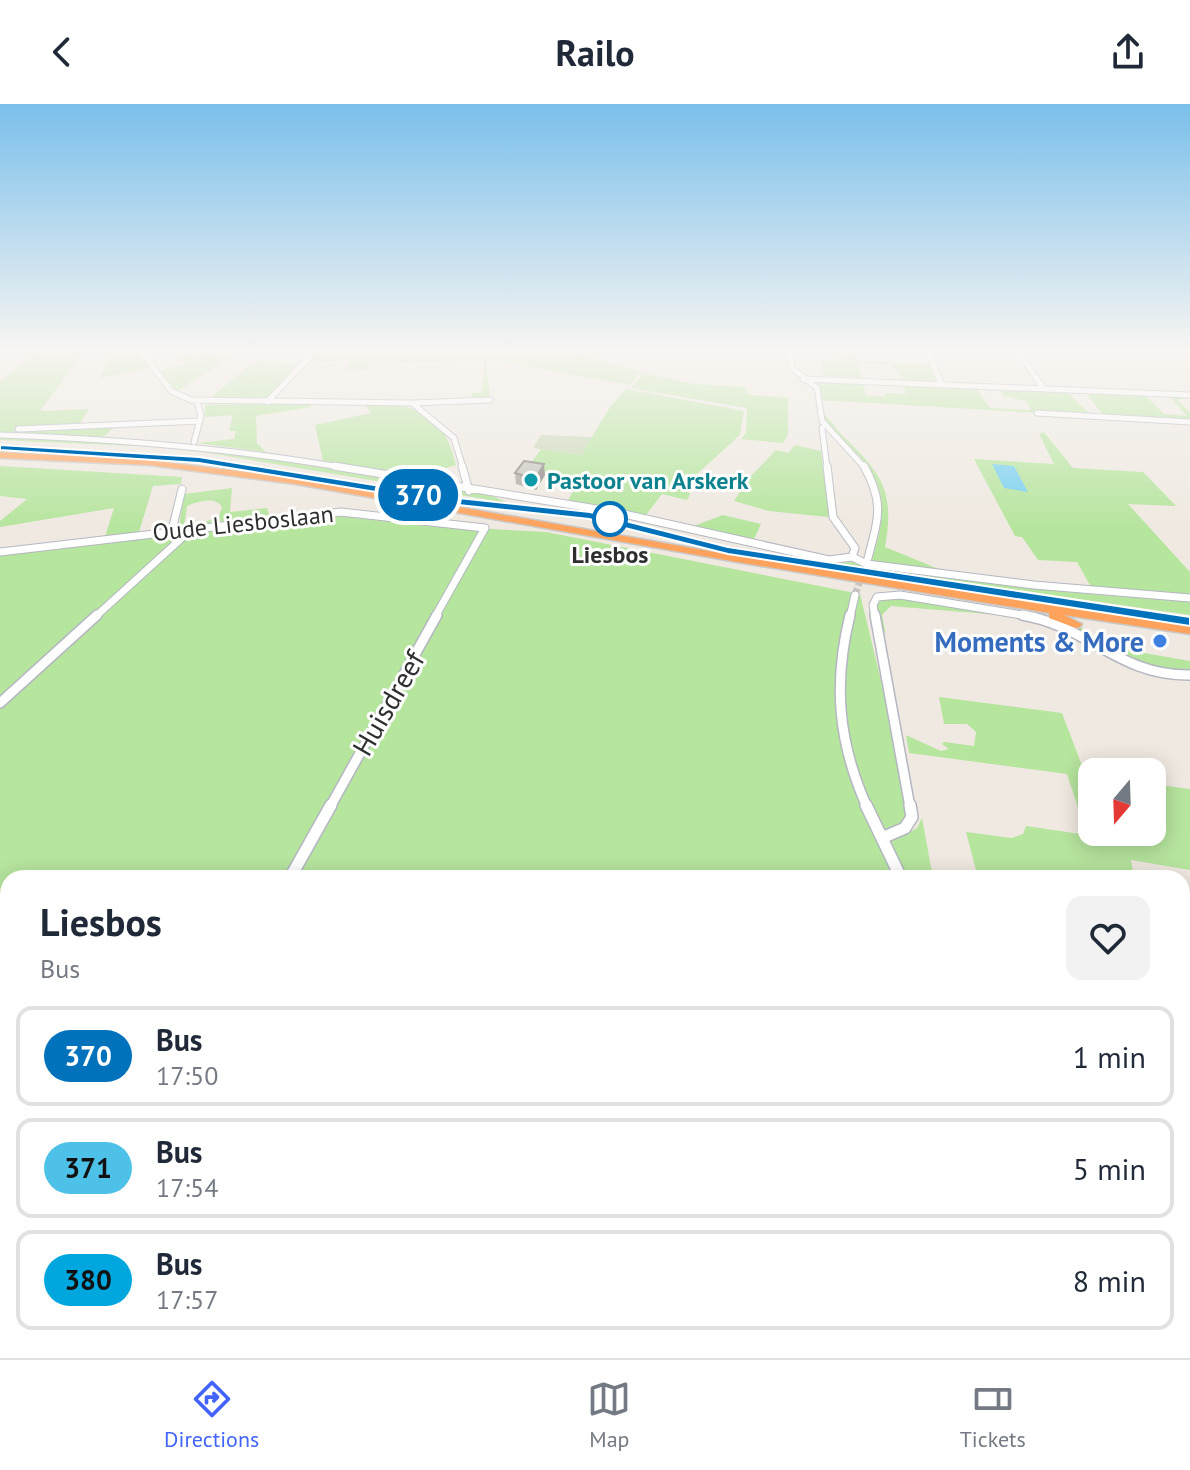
<!DOCTYPE html>
<html lang="en">
<head>
<meta charset="utf-8">
<style>
  body { margin:0; font-family:"PT Sans",sans-serif; background:#f2f2f3; color:#1f2937; height:100vh; display:flex; flex-direction:column; font-size:30px; white-space:nowrap }
  * { box-sizing:border-box; margin:0 }
  p { font-size:26px; color:#747a83 }
  .icon { flex:none; width:44px; height:44px; fill:none; stroke:currentColor; stroke-width:2; stroke-linecap:round; stroke-linejoin:round }
  .map { position:relative; flex:1; overflow:hidden }
  .details { position:absolute; left:0px; top:766px; width:1190px; height:488px; display:flex; flex-direction:column; background:#fff; border-radius:24px 24px 0 0; box-shadow:0 4px 20px #0003 }
  .details>* { flex:none }
  .badge { padding:0 16px; border-radius:26px; font-size:28px; line-height:52px }
  .needle { width:52px; rotate:199deg }
  .tools { position:absolute; left:1078px; top:654px; display:grid; gap:16px }
  .tools a { display:grid; place-items:center; width:88px; height:88px; border-radius:16px; background:#fff; box-shadow:0 4px 20px #0003; font-size:40px }
  .map>.badge { position:absolute; translate:-50% -50%; box-shadow:0 0 0 4px #fff }
  .round { display:grid; place-items:center; flex:none; width:84px; height:84px; border-radius:16px; background:#f2f2f3 }
  .summary { display:flex; align-items:center; justify-content:space-between; height:136px; padding:0 40px }
  h1 { font-size:38px; font-weight:600; line-height:60px }
  ul { padding:0; list-style:none }
  li { display:flex; align-items:center; gap:24px; height:100px; margin:0 16px 12px; padding:0 24px; border:4px solid #e0e1e3; border-radius:16px }
  li div { flex:1 }
  li b { display:block; font-size:30px }
  li em { font-style:normal }
  li .badge { min-width:88px; font-weight:700; text-align:center }
  header { display:flex; justify-content:space-between; align-items:center; height:104px; padding:0 40px; background:#fff; font-size:36px; font-weight:600 }
  .tabs { display:flex; justify-content:space-around; align-items:center; height:112px; border-top:2px solid #e0e1e3; background:#fff; font-size:22px; color:#747a83 }
  .tabs a { display:grid; justify-items:center; gap:4px }
  .tabs .on { color:#4264fb }
  .map>svg:first-child { display:block }
</style>
</head>
<body>
<header><svg class="icon" aria-label="back" viewBox="0 0 24 24"><path d="M15 5l-7 7 7 7"/></svg>Railo<svg class="icon" aria-label="share" viewBox="0 0 24 24"><path d="M12 15V3M7 8l5-5 5 5M5 13v7h14v-7"/></svg></header>
<div class="map">
<svg width="1190" height="1254" viewBox="0 0 1190 1254">
  <rect width="100%" height="100%" fill="#efe9e1"/>
  <!-- green -->
  <path fill="#b6e59e" d="M37,247h47l-44,60 49,-2 -10,16 -63,2 -3,3 104,-5 -15,13 -102,-4v-52z
    M113,247h24l13,17 -51,10z
    M195,247l35,7 -53,33 -17,-20 26,-7 -7,-7z
    M317,247h252l71,21 -10,13 -144,-26 4,40 -20,3 2,-9h10l2,-33 -114,3 -2,6 -22,1 5,-10 -45,3z
    M835,247h15l7,10 73,3 9,18 -51,-2 15,-2 -12,-13 -33,-2 4,15 -38,-2 -3,-15 16,1z
    M253,258l50,1 -37,37h-58z
    M643,269l50,11 52,3 2,6 5,2 36,3v37l-5,8 -42,-4 5,-6 1,-25 -116,-20z
    M808,276l54,1 4,14 19,2v-4l21,1 -3,-10 72,3 15,21 41,2 -5,-9 -22,-5 -4,-8 67,4 22,21 13,1 -16,-21 59,2 19,19 23,2 -18,-20 21,1 -13,3 13,12v10l-371,-22 -2,-11z
    M626,285l118,22 -4,24 -54,49 4,11 -3,5 -25,-6 -16,21 -79,-13 14,-25 -54,-8 14,-20 40,6 29,-48z
    M363,298c51,3 80,7 93,63l-32,9v5l-101,-18 -8,-36 56,-12z
    M310,299l1,4 -55,9 1,27 9,9 -69,-9 37,-4 2,-8h-7l4,-16 -28,2v-12z
    M821,309c9,4 14,15 21,22 40,39 53,55 43,112l56,23 -70,-7c13,-42 20,-72 -12,-107 -14,-15 -29,-25 -38,-43z
    M1044,328l29,36 70,4 33,34 -48,-2 62,68v22l-99,-7 -14,-25 -39,-2 -16,-23 -7,-1 -41,-77 80,5 -15,-30z
    M0,332l174,10 151,20 163,28 20,9 -329,-55 -179,-8z
    M795,341l26,6 8,66 -60,-6 -35,-10 16,-24 26,-27 12,3z
    M0,362l182,11 -1,7 -28,2 -14,46 -34,5 9,-29 -114,19v-6l27,-22 -27,-3z
    M232,384l-2,24 37,-4 2,7 -68,9 18,-8 3,-9c-6,-11 -24,-6 -35,-1l-3,20 -5,1 5,-33z
    M324,407l94,14 128,7 314,62 26,107 24,131 7,-4 5,-10 11,60h-925v472h979l1,8h-988v-802z
    M723,411l38,9 -7,15 -63,-12z
    M853,458l214,30 123,10v13l-356,-51z
    M893,493l119,19 -121,-10 -9,9 4,20 -11,-24 1,-9z
    M961,499l95,15 26,10 28,19 80,14v12l-36,-1 -73,-38z
    M939,593l123,16 19,50 11,14v55h60v-48l38,5v81l-59,-10 3,18h-156l-12,-46 46,6 11,-4 3,-8 61,9 -20,-61 -158,-21 -3,-18 35,16 8,-2 -7,-5 2,-2 30,4 2,-14 -9,-8h-23z
    M1190,999v101l-8,-1v-95z"/>
  <!-- cemetery -->
  <path fill="#c8d9b8" d="M541,331h5l46,2 -11,18 -48,-7z"/>
  <!-- water -->
  <path fill="#75cff0" d="M992,360l22,2 14,26 -24,-4z"/>
  <g fill="none" stroke-linecap="round" stroke-linejoin="round">
    <!-- minor-tunnel -->
    <path stroke="#c8c4bd" stroke-width="7" stroke-dasharray="7 3" stroke-linecap="butt" d="M855,491l13,-37"/>
    <!-- minor-far4 casing -->
    <g stroke="#b4b7c1" stroke-width="7">
      <path id="minor-far4" d="M141,247l30,40 20,9 221,3 42,35 9,30
        M789,247l3,17 25,20 5,33 43,47
        M928,247l13,32
        M1018,247l25,37
        M803,275l387,16
        M267,298l48,-51
        M412,299l78,-3
        M1037,309l153,9
        M822,324l5,40
        M18,325l182,-8
        M0,331c116,4 231,13 345,33
        M194,338l7,-26 -4,-15"/>
    </g>
    <!-- minor-far3 casing -->
    <g stroke="#b4b7c1" stroke-width="9">
      <path id="minor-far3" d="M334,362l281,46 214,48 23,-3
        M462,362l7,25
        M827,362l6,51 22,31 -3,9
        M864,362c21,38 14,53 4,92
        M172,426l10,-41
        M0,448l341,-40 144,16 -50,89
        M852,453l15,7 167,21 156,13
        M95,513l99,-90
        M850,513l5,-22
        M875,513l-2,-12 4,-8 23,-2 134,22"/>
    </g>
    <!-- minor-far2 casing -->
    <g stroke="#b4b7c1" stroke-width="12">
      <path id="minor-far2" d="M850,511c-17,69 -12,127 17,192
        M875,511l35,192
        M1022,511c67,11 96,61 168,60
        M0,599l97,-88
        M330,703l107,-192"/>
    </g>
    <!-- minor-far1 casing -->
    <g stroke="#b4b7c1" stroke-width="14">
      <path id="minor-far1" d="M866,701l35,73
        M882,734l23,-10 7,-11 -2,-12
        M290,774l41,-73"/>
    </g>
    <!-- minor casing -->
    <g stroke="#b4b7c1" stroke-width="17">
      <path id="minor" d="M1182,1103l8,2
        M1009,1246l1,8
        M26,1254l4,-8"/>
    </g>
    <!-- highway casing -->
    <g stroke="#c9c9c9" stroke-width="3">
      <path id="highway" d="M0,348l148,8 147,18 442,78 453,70v8l-126,-19 18,9 -2,3 -4,1 -27,-10v-5l-312,-51 -442,-78 -147,-19 -148,-7z"/>
    </g>
    <!-- minor-far4 -->
    <use href="#minor-far4" stroke="#fff" stroke-width="5"/>
    <!-- minor-far3 -->
    <use href="#minor-far3" stroke="#fff" stroke-width="7"/>
    <!-- minor-far2 -->
    <use href="#minor-far2" stroke="#fff" stroke-width="9"/>
    <!-- minor-far1 -->
    <use href="#minor-far1" stroke="#fff" stroke-width="11"/>
    <!-- minor -->
    <use href="#minor" stroke="#fff" stroke-width="14"/>
    <!-- highway -->
    <use href="#highway" fill="#ffa35c" fill-rule="evenodd"/>
  </g>
  <!-- wall -->
  <path fill="#afaba4" d="M515,369l30,2 -9,15 -20,-6z"/>
  <!-- shaded-wall -->
  <path fill="#8e8b86" d="M544,360l1,11 -9,15 -1,-11z"/>
  <!-- building -->
  <path fill="#cbc7bf" stroke="#8e8b86" stroke-width="2" d="M524,357l20,3 -9,15 -20,-6z"/>
  <!-- sky -->
  <linearGradient id="sky" x2="0" y2="1"><stop stop-color="#7abfeb"/><stop offset="0.58" stop-color="#f8f5f2"/><stop offset="1" stop-color="#f8f5f2" stop-opacity="0"/></linearGradient>
  <rect width="1190" height="423" fill="url(#sky)"/>
  <!-- line -->
  <path fill="#0072bc" stroke="#fff" stroke-width="2" d="M0,341l199,12 250,40 141,15 138,35 462,70v9l-462,-72 -139,-35 -140,-15 -250,-41 -199,-13z"/>
  <!-- markers -->
  <circle fill="#0f9aa8" stroke="#fff" stroke-width="3" cx="531" cy="376" r="8"/>
  <circle fill="#fff" stroke="#0072bc" stroke-width="4" cx="610" cy="415" r="16"/>
  <circle fill="#3f7fe0" stroke="#fff" stroke-width="3" cx="1160" cy="537" r="8"/>
  <g text-anchor="middle" dominant-baseline="central" stroke-width="6" stroke-linejoin="round" paint-order="stroke">
    <!-- far-culture labels -->
    <g font-size="24" font-weight="bold" fill="#0d838f" stroke="#fff" text-anchor="start">
      <text x="547" y="376">Pastoor van Arskerk</text>
    </g>
    <!-- far-street labels -->
    <g font-size="24" fill="#2e2e2e" stroke="#fff">
      <text transform="translate(243 419) rotate(-6)">Oude Liesboslaan</text>
    </g>
    <!-- far-stop labels -->
    <g font-size="24" font-weight="bold" fill="#2e2e2e" stroke="#fff">
      <text x="610" y="450">Liesbos</text>
    </g>
    <!-- shop labels -->
    <g font-size="28" font-weight="bold" fill="#366cbe" stroke="#fff" text-anchor="end">
      <text x="1144" y="537">Moments &amp; More</text>
    </g>
    <!-- street labels -->
    <g font-size="28" fill="#2e2e2e" stroke="#fff">
      <text transform="translate(388 599) rotate(-60)">Huisdreef</text>
    </g>
  </g>
</svg>
<div class="tools">
<a><svg class="needle" viewBox="-14 -14 28 28"><path d="M0-13l5 13h-10z" fill="#e53935"/><path d="M0 13l5-13h-10z" fill="#747a83"/></svg></a>
</div>
<b class="badge" style="left:418px;top:391px;background:#0072bc;color:#fff">370</b>
<section class="details">
<div class="summary"><div><h1>Liesbos</h1><p>Bus</p></div><a class="round"><svg class="icon" aria-label="heart" viewBox="0 0 24 24"><path d="M12 20l-8-8c-3-5 5-10 8-4 3-6 11-1 8 4z"/></svg></a></div>
<ul>
<li><span class="badge" style="background:#0072bc;color:#fff">370</span><div><b>Bus</b><p>17:50</p></div><em>1 min</em></li>
<li><span class="badge" style="background:#4ec1e8;color:#111">371</span><div><b>Bus</b><p>17:54</p></div><em>5 min</em></li>
<li><span class="badge" style="background:#00a6de;color:#111">380</span><div><b>Bus</b><p>17:57</p></div><em>8 min</em></li>
</ul>
</section>
</div>
<nav class="tabs">
<a class="on"><svg class="icon" aria-label="directions" viewBox="0 0 24 24"><path d="M12 3l9 9-9 9-9-9zM9 14v-3h6M13 9l2 2-2 2"/></svg>Directions</a>
<a><svg class="icon" aria-label="map" viewBox="0 0 24 24"><path d="M3 6l6-2 6 2 6-2v14l-6 2-6-2-6 2zM9 4v14M15 6v14"/></svg>Map</a>
<a><svg class="icon" aria-label="tickets" viewBox="0 0 24 24"><path d="M3 7h18v10H3zM15 7v10"/></svg>Tickets</a>
</nav>
</body>
</html>
